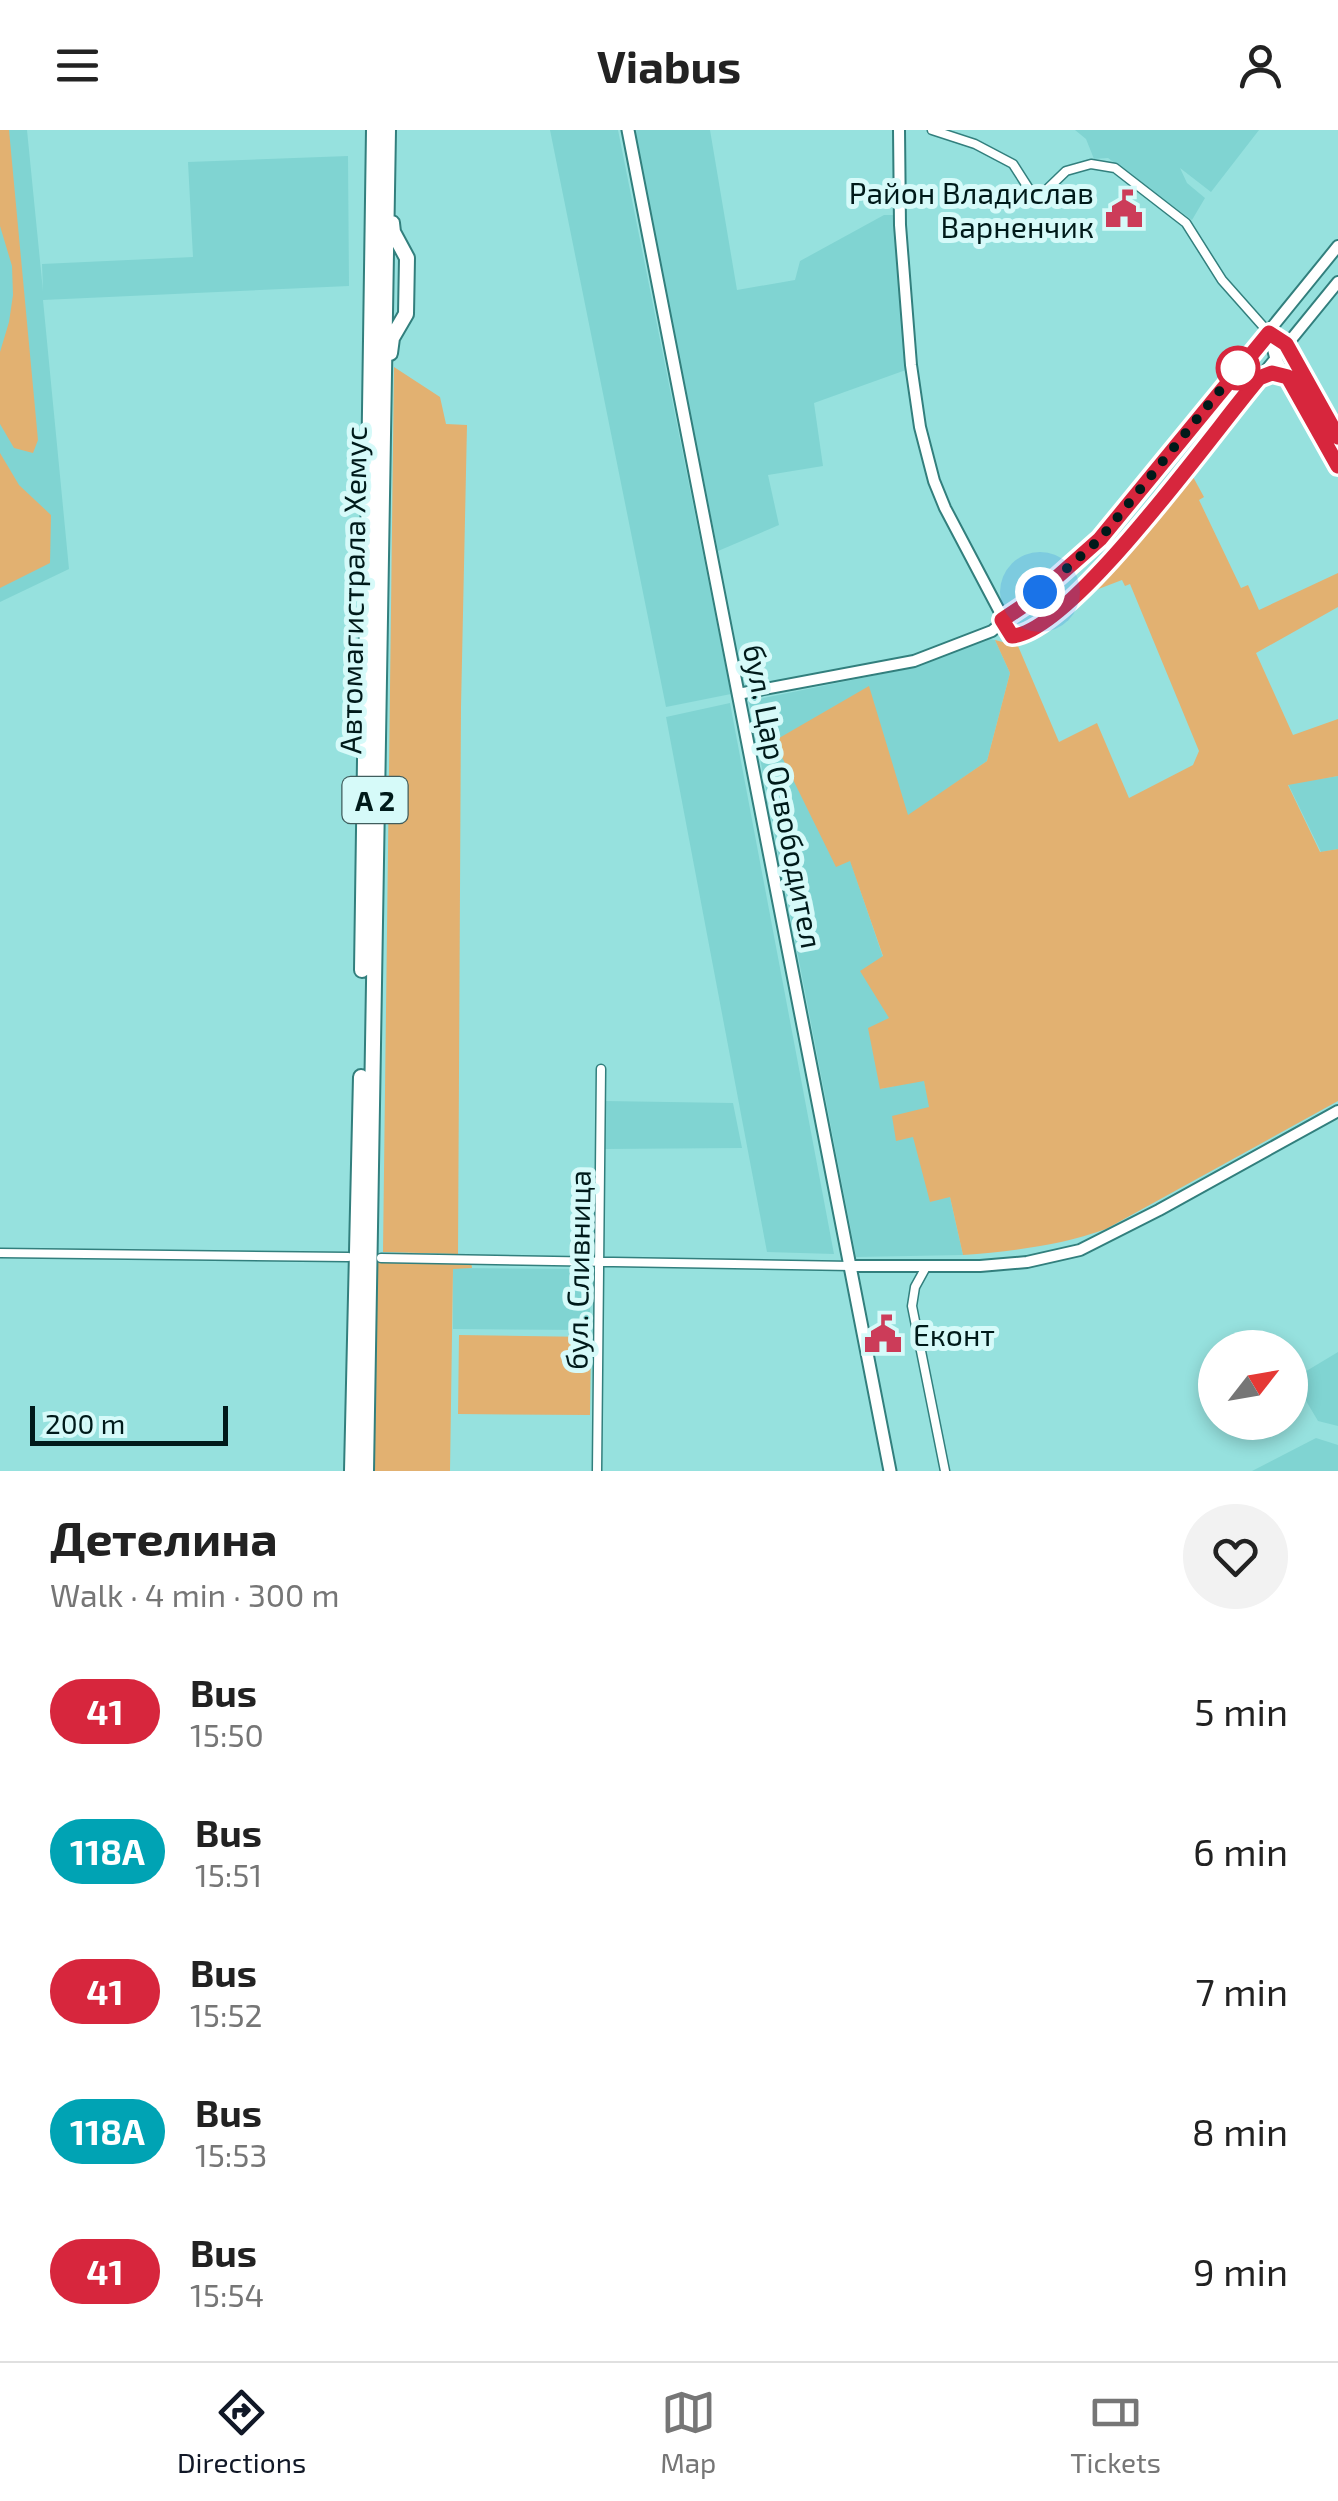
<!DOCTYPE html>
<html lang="en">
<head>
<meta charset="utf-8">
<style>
  body { margin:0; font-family:"Exo 2",sans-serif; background:#f2f2f2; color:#222; height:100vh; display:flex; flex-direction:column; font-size:38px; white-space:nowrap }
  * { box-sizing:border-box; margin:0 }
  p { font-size:32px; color:#767676 }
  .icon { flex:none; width:55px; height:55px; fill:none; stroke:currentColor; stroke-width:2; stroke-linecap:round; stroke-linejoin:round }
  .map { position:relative; height:1341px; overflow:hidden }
  .details { display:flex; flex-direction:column; background:#fff; flex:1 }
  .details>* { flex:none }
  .badge { padding:0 20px; border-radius:32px; font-size:35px; line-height:65px }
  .needle { width:65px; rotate:59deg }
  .buttons { position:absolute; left:1198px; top:1200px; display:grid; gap:20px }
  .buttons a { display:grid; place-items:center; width:110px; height:110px; border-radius:50%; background:#fff; box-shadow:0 5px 15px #0003; font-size:50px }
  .scale { position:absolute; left:30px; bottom:25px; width:198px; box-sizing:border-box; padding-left:10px; border:5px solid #001a1a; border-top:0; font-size:28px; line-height:35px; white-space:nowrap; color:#001a1a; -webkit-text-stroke:8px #d6faf9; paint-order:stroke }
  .you { position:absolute; width:50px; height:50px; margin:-25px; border:8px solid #fff; border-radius:50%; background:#1a73e8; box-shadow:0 0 0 15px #1a73e833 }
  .map>.badge { position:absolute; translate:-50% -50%; box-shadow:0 0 0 5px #fff }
  .round { display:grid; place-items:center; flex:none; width:105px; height:105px; border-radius:52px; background:#f2f2f2 }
  .head { display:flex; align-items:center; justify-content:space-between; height:170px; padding:0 50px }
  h1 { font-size:48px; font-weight:700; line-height:75px }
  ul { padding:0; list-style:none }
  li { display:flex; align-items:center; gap:30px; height:140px; padding:0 50px }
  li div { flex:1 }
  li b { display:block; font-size:38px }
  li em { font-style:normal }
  li .badge { min-width:110px; font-weight:700; text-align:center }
  header { display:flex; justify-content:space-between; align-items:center; height:130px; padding:0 50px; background:#fff; font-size:45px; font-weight:700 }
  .tabs { display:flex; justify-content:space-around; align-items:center; height:140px; border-top:2px solid #e0e0e0; background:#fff; font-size:28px; color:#767676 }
  .tabs a { display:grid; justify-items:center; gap:5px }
  .tabs .on { color:#111827 }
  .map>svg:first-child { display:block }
</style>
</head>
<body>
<header><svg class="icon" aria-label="menu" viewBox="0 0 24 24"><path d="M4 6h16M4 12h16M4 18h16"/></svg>Viabus<svg class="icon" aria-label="person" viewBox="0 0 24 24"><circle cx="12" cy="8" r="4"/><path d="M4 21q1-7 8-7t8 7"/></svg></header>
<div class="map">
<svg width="1338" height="1341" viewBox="0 0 1338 1341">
  <rect width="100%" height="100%" fill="#96e1de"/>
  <!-- built -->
  <path fill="#80d4d2" d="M0,0h27l16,161 -1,-27 151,-7 -5,-95 160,-6 1,130 -306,14 26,269 -69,33z
    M550,0h68l113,564 -65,13z
    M633,0h77l27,160 58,-10 5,-19 84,-46h21l12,151 -103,37 9,63 -55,9 11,50 -61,26z
    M1075,0h184l-48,62 -31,-24 7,15 18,15 -13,22 -84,-62 -14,1 -8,-20z
    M982,508l13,2 15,33 -23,88 -151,105 14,-6 33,97 6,61 -9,71 44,-9 6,27 -34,33 17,-4 37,61 13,58 -107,2 -107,-556 172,-35z
    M730,573l104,551 -67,-2 -101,-535z
    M1338,646v73l-17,3 -33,-68z
    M605,971l128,2 9,45 -138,1z
    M453,1138l137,1v61l-137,-1z
    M1338,1222v74l-20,-5 -25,-42z
    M1316,1308l22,7v26h-86z"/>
  <!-- green -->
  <path fill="#e2b171" d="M0,0h9l29,310 -5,13 -19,-5 -14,-24v-72l9,-30 4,-27 -1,-29 -12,-40z
    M394,237l46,30 6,27 21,1 -6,282 -3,547 -75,-2z
    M0,323l19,32 32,30 -1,48 -50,25z
    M1192,345l12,22 -5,3 42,88 7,-3 11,25 79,-37v34l-82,46 37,82 45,-16v57l-50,9 32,67 18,-3v252l-232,128c-47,17 -94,22 -143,26l-13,-58 -20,5 -17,-65 -17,4 -4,-25 37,-9 -5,-26 -44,8 -12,-61 21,-10 -29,-47 23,-15 -33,-95 -14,6 -62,-126 95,-55 39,129 79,-54 23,-88 -15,-33 23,6 41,96 38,-19 32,75 64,-33 6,-14 -69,-167 -5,2 -3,-6 -34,13 1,5 -14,6 40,-38z
    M471,1131l1,7 -19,1 -3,202h-77l4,-209z
    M459,1205l132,2 -1,78 -132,-1z"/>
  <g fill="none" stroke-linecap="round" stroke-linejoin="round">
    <!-- minor casing -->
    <g stroke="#327f7d" stroke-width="11">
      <path id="minor" d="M932,0l43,14 38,20 23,36 30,-29 25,-7 24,4 71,55 36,57 47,53
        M0,1123l348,4
        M381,1128l470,8
        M926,1137l-11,20 -3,19 33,165
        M597,1341l4,-402"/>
    </g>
    <!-- tertiary casing -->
    <g stroke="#327f7d" stroke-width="14">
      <path id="tertiary" d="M899,0l1,95 11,140 9,62 14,54 11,27 67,127
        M1269,203l6,24 63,109
        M1282,212l56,95
        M1009,505l13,-1 43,-29 53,-53 220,-270
        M738,564l176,-33 78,-30 108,-92 238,-293
        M851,1136h129l47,-4 53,-12 79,-40 179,-99"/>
    </g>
    <!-- secondary casing -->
    <g stroke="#327f7d" stroke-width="15">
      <path id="secondary" d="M628,0l262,1341"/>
    </g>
    <!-- motorway casing -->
    <g stroke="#327f7d" stroke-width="18">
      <path id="motorway" d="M390,223l2,-15 14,-24 1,-56 -14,-26 -1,-9
        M362,840l12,-840
        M352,1341l9,-394
        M366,1341l22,-1341"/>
    </g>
    <!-- minor -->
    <use href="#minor" stroke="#fff" stroke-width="8"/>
    <!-- tertiary -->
    <use href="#tertiary" stroke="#fff" stroke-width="10"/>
    <!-- secondary -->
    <use href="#secondary" stroke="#fff" stroke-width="11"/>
    <!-- motorway -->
    <use href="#motorway" stroke="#fff" stroke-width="14"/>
  </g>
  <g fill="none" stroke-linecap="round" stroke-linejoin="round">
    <!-- line casing -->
    <g stroke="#fff" stroke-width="22">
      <path id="line" d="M1338,307l-52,-93 -17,-11 -169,206 -71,63 -27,18 10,16c59,-3 204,-208 247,-258l13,-5 16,4 50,89"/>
    </g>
    <!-- line -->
    <use href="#line" stroke="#d7263d" stroke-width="15"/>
    <!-- walk -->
    <path stroke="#001a1a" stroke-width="10" stroke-dasharray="0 18" d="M1040,462l60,-53 138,-171"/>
  </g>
  <!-- icons -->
  <defs>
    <g id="civic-bare" transform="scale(3)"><path d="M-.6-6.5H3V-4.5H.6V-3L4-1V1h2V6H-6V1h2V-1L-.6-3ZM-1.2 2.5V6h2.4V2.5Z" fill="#cc3c59" stroke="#d6faf9" stroke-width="2.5" paint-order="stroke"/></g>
  </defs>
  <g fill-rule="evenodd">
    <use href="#civic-bare" x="1124" y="79"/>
    <use href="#civic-bare" x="883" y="1204"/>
  </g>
  <!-- markers -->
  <circle fill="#fff" stroke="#d7263d" stroke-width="5" cx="1238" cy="238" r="20"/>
  <g text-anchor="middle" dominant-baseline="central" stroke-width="10" stroke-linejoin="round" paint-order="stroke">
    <!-- shield labels -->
    <rect fill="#d6faf9" stroke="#405d5d" stroke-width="2.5" x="342.5" y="647" width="65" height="46" rx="8"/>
    <g font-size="28" font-weight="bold" fill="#001a1a">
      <text x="375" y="670">A 2</text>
    </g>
    <!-- poi labels -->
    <g font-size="30" fill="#001a1a" stroke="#d6faf9" text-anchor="end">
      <text x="1094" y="62">Район Владислав<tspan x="1094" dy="34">Варненчик</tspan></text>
      <text x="913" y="1204" text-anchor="start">Еконт</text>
    </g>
    <!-- street labels -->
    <g font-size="30" fill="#001a1a" stroke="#d6faf9">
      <text transform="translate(352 460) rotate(-89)">Автомагистрала Хемус</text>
      <text transform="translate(784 666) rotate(79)">бул. Цар Освободител</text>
      <text transform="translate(577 1140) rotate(-89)">бул. Сливница</text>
    </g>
  </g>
</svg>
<div class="buttons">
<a><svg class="needle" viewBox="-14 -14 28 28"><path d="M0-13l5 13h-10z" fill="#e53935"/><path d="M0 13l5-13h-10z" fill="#767676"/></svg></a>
</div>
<div class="scale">200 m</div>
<div class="you" style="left:1040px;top:462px"></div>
</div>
<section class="details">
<div class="head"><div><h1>Детелина</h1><p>Walk · 4 min · 300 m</p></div><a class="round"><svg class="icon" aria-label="heart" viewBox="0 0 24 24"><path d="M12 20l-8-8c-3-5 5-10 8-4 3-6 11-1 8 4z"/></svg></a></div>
<ul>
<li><span class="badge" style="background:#d7263d;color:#fff">41</span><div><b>Bus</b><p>15:50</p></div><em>5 min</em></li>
<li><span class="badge" style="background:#00a3b4;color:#fff">118А</span><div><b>Bus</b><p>15:51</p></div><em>6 min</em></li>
<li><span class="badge" style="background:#d7263d;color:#fff">41</span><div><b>Bus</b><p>15:52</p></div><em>7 min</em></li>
<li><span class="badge" style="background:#00a3b4;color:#fff">118А</span><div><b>Bus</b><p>15:53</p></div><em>8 min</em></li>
<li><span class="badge" style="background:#d7263d;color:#fff">41</span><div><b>Bus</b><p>15:54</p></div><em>9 min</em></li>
</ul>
</section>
<nav class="tabs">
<a class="on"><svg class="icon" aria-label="directions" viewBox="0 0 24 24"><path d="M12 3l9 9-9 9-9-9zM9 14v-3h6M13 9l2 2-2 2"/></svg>Directions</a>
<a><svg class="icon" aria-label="map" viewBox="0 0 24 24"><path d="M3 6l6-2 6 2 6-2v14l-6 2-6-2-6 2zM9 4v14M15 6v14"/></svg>Map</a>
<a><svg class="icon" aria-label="tickets" viewBox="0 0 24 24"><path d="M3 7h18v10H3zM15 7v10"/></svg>Tickets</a>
</nav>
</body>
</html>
